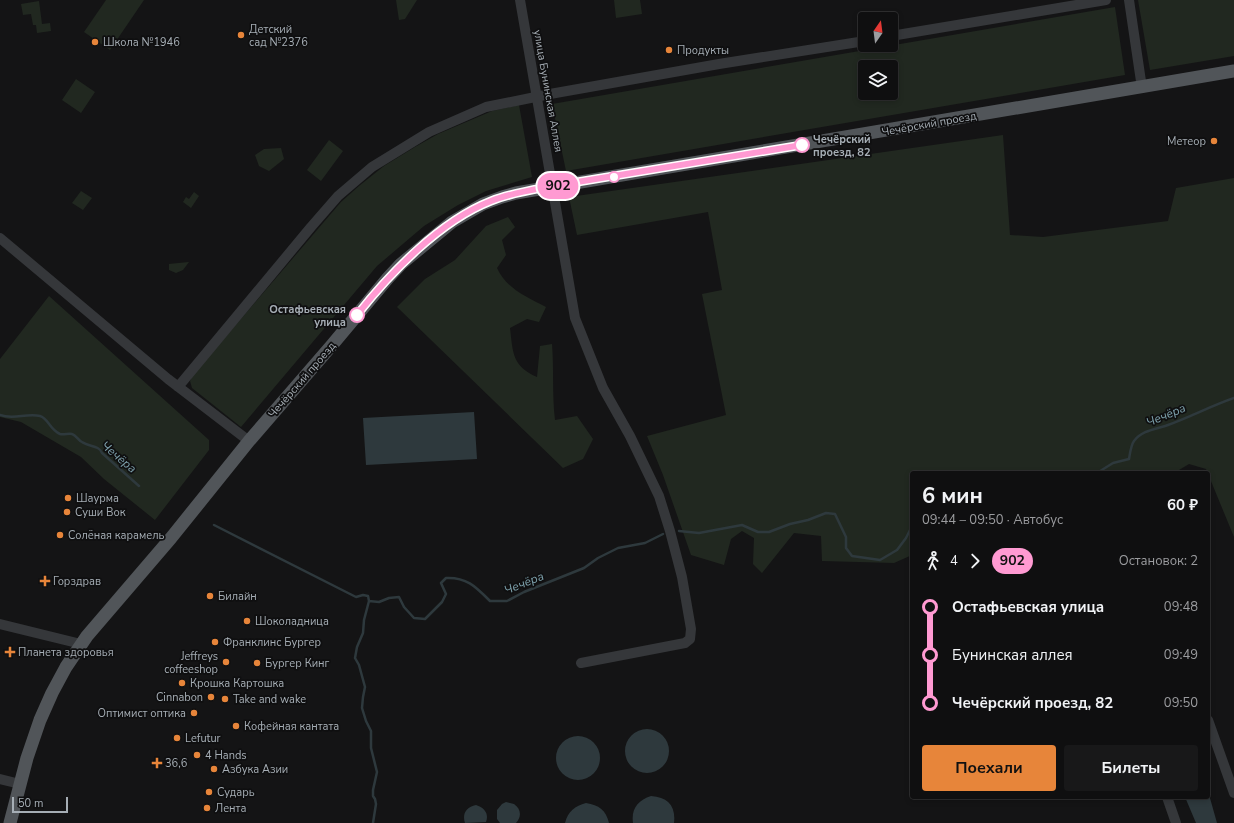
<!DOCTYPE html>
<html lang="ru">
<head>
<meta charset="utf-8">
<style>
  body { margin:0; font-family:"Nunito Sans",sans-serif; background:#181819; color:#f1f3f6; height:100vh; display:flex; flex-direction:column; font-size:15px; white-space:nowrap }
  * { box-sizing:border-box; margin:0 }
  p { font-size:13px; color:#9b9c9f }
  .icon { flex:none; width:22px; height:22px; fill:none; stroke:currentColor; stroke-width:2; stroke-linecap:round; stroke-linejoin:round }
  .map { position:relative; flex:1; overflow:hidden }
  .drawer { position:absolute; left:910px; top:471px; width:300px; height:328px; display:flex; flex-direction:column; background:#0f0f10; border-radius:4px; box-shadow:0 2px 6px #0003,0 0 0 1px #2f2f30 }
  .drawer>* { flex:none }
  .badge { padding:0 8px; border-radius:13px; font-size:14px; line-height:26px }
  .needle { width:26px; rotate:14deg }
  .buttons { position:absolute; left:858px; top:12px; display:grid; gap:8px }
  .buttons a { display:grid; place-items:center; width:40px; height:40px; border-radius:4px; background:#0f0f10; box-shadow:0 2px 6px #0003,0 0 0 1px #2f2f30; font-size:20px }
  .scale { position:absolute; left:12px; bottom:10px; width:56px; box-sizing:border-box; padding-left:4px; border:2px solid #a6aeb5; border-top:0; font-size:11px; line-height:14px; white-space:nowrap; color:#a6aeb5; -webkit-text-stroke:3px #0f0f10; paint-order:stroke }
  .map>.badge { position:absolute; translate:-50% -50%; box-shadow:0 0 0 2px #fff }
  .legs { display:flex; align-items:center; gap:6px; height:44px; padding:0 12px; font-size:13px }
  .legs p { margin-inline-start:auto }
  .overview { display:flex; align-items:center; justify-content:space-between; height:68px; padding:0 12px }
  h1 { font-size:22px; font-weight:700; line-height:30px }
  .cta { display:flex; gap:8px; margin-top:auto; padding:8px 12px }
  .cta a { flex:1; height:46px; border-radius:4px; background:#e7853a; color:#111; font-size:16px; font-weight:700; line-height:46px; text-align:center }
  .cta a+a { background:#181819; color:#f1f3f6 }
  ul { padding:0 12px; list-style:none }
  li { display:flex; align-items:center; gap:14px; height:48px; font-size:15px }
  li i { display:grid; place-items:center; width:6px; height:100%; margin:0 5px; background:currentColor }
  li i::after { content:''; width:10px; height:10px; margin:-5px; border:3px solid; border-radius:50%; background:#0f0f10 }
  li p { margin-inline-start:auto }
  li:first-child i { background:linear-gradient(#0000 50%,currentColor 0) }
  li:last-child i { background:linear-gradient(currentColor 50%,#0000 0) }
  .map>svg:first-child { display:block }
</style>
</head>
<body>
<div class="map">
<svg width="1234" height="823" viewBox="0 0 1234 823">
  <rect width="100%" height="100%" fill="#141415"/>
  <!-- green -->
  <path fill="#212820" fill-rule="evenodd" d="M106,0h38l-34,50 -26,-18z
    M396,0h21l-12,19 -6,1z
    M614,0h26l2,14 -26,4z
    M1138,0h96v56l-84,14z
    M39,1l3,23 8,-1 1,8 -14,2 -1,-8h-3l-2,-11 -8,1 -2,-11z
    M1115,7l10,68 -559,96 -14,-67zM865,67h26v26h-26z
    M76,79l19,13 -14,21 -19,-13z
    M519,105l13,72 -46,14 -28,14 -34,21 -47,40 -136,161 -49,-39 -2,-7 3,-6 148,-173 18,-16 25,-20 31,-19 23,-13 54,-23z
    M1003,135l7,100 33,2 125,-16 8,-33 58,-10v359l-28,-68 -17,-5 -15,9h-262v82l-18,8 -72,-2 -1,-25 -27,-3 -32,40 -9,-9 1,-26 -12,-7 -11,8 -7,26 -33,-10 -28,-80 -16,-39 79,-21 -24,-121 20,-4 -14,-78 -131,23 -8,-38z
    M329,140l14,11 -22,30 -14,-11z
    M281,148l3,11 -15,12 -10,-5 -4,-11 9,-6z
    M81,191l11,7 -9,12 -11,-7z
    M194,192l5,4 -8,12 -8,-6 3,-5 3,2z
    M508,217l7,10 -13,13 4,15 -9,13c9,20 29,29 49,39l-7,15 -12,-3 -17,9c3,25 2,38 27,49l3,-31 12,-2c2,25 0,51 3,76l22,-4 16,23 -10,20 -20,9 -166,-161 28,-28 30,-19 31,-34z
    M189,262l-6,8 -7,3 -7,-3v-6z
    M49,296l160,144v10l-54,70 -51,-41 -23,-22 -60,-35 -21,-5v-58z"/>
  <!-- water -->
  <path fill="#2e393d" d="M474,412l3,47 -111,6 -3,-47z
    M625 751a22 22 0 1 1 44 0a22 22 0 1 1-44 0Z
    M556 758a22 22 0 1 1 44 0a22 22 0 1 1-44 0Z
    M1208,791l9,32h-21l-11,-26h23z
    M651,796c17,1 25,10 23,27h-41c-2,-14 5,-23 18,-27z
    M506,802l8,2c7,5 8,12 2,19h-16l-3,-4v-9l5,-6z
    M586,803c13,2 20,7 23,20h-44c3,-12 10,-17 21,-20z
    M476,805c9,3 13,9 10,17l-21,1c-3,-9 1,-16 11,-18z"/>
  <g fill="none" stroke-linecap="round" stroke-linejoin="round">
    <!-- stream -->
    <path stroke="#2e393d" stroke-width="2.5" d="M0,415c13,5 26,-2 40,1 8,2 10,14 20,18 4,1 9,-1 12,0 4,1 6,6 10,8 7,5 17,3 20,11l37,33
      M1097,473l16,-10 16,-4c1,-6 2,-14 5,-18 8,-11 23,-12 34,-16 22,-8 43,-19 66,-27
      M214,525l142,72 7,-2 5,1 1,5
      M679,531l20,2 43,-8 16,7h11l21,-8 18,-4 18,-7 9,1 11,23v11l6,8 28,4 17,-10 9,-12 6,-12
      M369,601l10,1 10,-4 10,-1 5,10 10,11 11,1 17,-17 4,-8 -5,-11 5,-5c21,-1 30,9 44,23h17l17,-9 60,-24 14,-10 20,-10 27,-5 18,-9
      M369,601l-5,19 -1,13 -6,14 -2,11 4,7 6,22 -2,10 -1,11 4,13 5,10v17l6,24 -4,18v6l2,3 1,5 -3,19"/>
    <!-- minor -->
    <path stroke="#35373a" stroke-width="10" d="M520,0l55,318 28,70 27,48 29,60 11,35 12,46 9,52 -1,10 -5,4 -104,20
      M1129,0l13,88
      M891,36l215,-36
      M0,238l168,141 81,62
      M178,387l133,-160 27,-31 34,-29 57,-35 57,-25 64,-13 169,-30 146,-23
      M0,624l81,20
      M1208,720l26,73
      M0,779l20,5
      M1167,797l9,26"/>
    <!-- major -->
    <path stroke="#515559" stroke-width="13" d="M10,823l17,-65 13,-38 12,-27 14,-26 21,-31 84,-98 78,-97 83,-96 56,-67 13,-14 51,-42 31,-18 19,-7 14,-4 718,-122"/>
  </g>
  <g fill="none" stroke-linecap="round" stroke-linejoin="round">
    <!-- line-1 casing -->
    <g stroke="#fff" stroke-width="9">
      <path id="line-1" d="M357,315c33,-42 83,-94 134,-114 20,-8 41,-11 62,-15l249,-41"/>
    </g>
    <!-- line-1 -->
    <use href="#line-1" stroke="#ff9ad2" stroke-width="6"/>
  </g>
  <!-- markers -->
  <g fill="#e7853a" stroke="#0f0f10" stroke-width="1.5">
    <circle cx="241" cy="35" r="4"/>
    <circle cx="95" cy="42" r="4"/>
    <circle cx="669" cy="50" r="4"/>
    <circle cx="1214" cy="141" r="4"/>
    <circle cx="68" cy="498" r="4"/>
    <circle cx="67" cy="512" r="4"/>
    <circle cx="60" cy="535" r="4"/>
    <path d="M43 575h4v4h4v4h-4v4h-4v-4h-4v-4h4z"/>
    <circle cx="210" cy="596" r="4"/>
    <circle cx="247" cy="621" r="4"/>
    <circle cx="215" cy="642" r="4"/>
    <path d="M8 646h4v4h4v4h-4v4h-4v-4h-4v-4h4z"/>
    <circle cx="226" cy="662" r="4"/>
    <circle cx="257" cy="663" r="4"/>
    <circle cx="182" cy="683" r="4"/>
    <circle cx="211" cy="697" r="4"/>
    <circle cx="225" cy="699" r="4"/>
    <circle cx="194" cy="713" r="4"/>
    <circle cx="236" cy="726" r="4"/>
    <circle cx="177" cy="738" r="4"/>
    <circle cx="197" cy="755" r="4"/>
    <path d="M155 757h4v4h4v4h-4v4h-4v-4h-4v-4h4z"/>
    <circle cx="214" cy="769" r="4"/>
    <circle cx="209" cy="792" r="4"/>
    <circle cx="207" cy="808" r="4"/>
  </g>
  <g fill="#fff" stroke="#ff9ad2" stroke-width="2">
    <circle cx="802" cy="145" r="7"/>
    <circle cx="614" cy="177" r="5"/>
    <circle cx="357" cy="315" r="7"/>
  </g>
  <g text-anchor="middle" dominant-baseline="central" stroke-width="3.5" stroke-linejoin="round" paint-order="stroke">
    <!-- poi labels -->
    <g font-size="11" fill="#a6aeb5" stroke="#0f0f10" text-anchor="start">
      <text x="249" y="29">Детский<tspan x="249" dy="13">сад №2376</tspan></text>
      <text x="103" y="42">Школа №1946</text>
      <text x="677" y="50">Продукты</text>
      <text x="1206" y="141" text-anchor="end">Метеор</text>
      <text x="76" y="498">Шаурма</text>
      <text x="75" y="512">Суши Вок</text>
      <text x="68" y="535">Солёная карамель</text>
      <text x="53" y="581">Горздрав</text>
      <text x="218" y="596">Билайн</text>
      <text x="255" y="621">Шоколадница</text>
      <text x="223" y="642">Франклинс Бургер</text>
      <text x="18" y="652">Планета здоровья</text>
      <text x="218" y="656" text-anchor="end">Jeffreys<tspan x="218" dy="13">coffeeshop</tspan></text>
      <text x="265" y="663">Бургер Кинг</text>
      <text x="190" y="683">Крошка Картошка</text>
      <text x="203" y="697" text-anchor="end">Cinnabon</text>
      <text x="233" y="699">Take and wake</text>
      <text x="186" y="713" text-anchor="end">Оптимист оптика</text>
      <text x="244" y="726">Кофейная кантата</text>
      <text x="185" y="738">Lefutur</text>
      <text x="205" y="755">4 Hands</text>
      <text x="165" y="763">36,6</text>
      <text x="222" y="769">Азбука Азии</text>
      <text x="217" y="792">Сударь</text>
      <text x="215" y="808">Лента</text>
    </g>
    <!-- street labels -->
    <g font-size="11" fill="#a6aeb5" stroke="#0f0f10">
      <text transform="translate(548 91) rotate(80)">улица Бунинская Аллея</text>
      <text transform="translate(929 124) rotate(-10)">Чечёрский проезд</text>
      <text transform="translate(302 380) rotate(-49)">Чечёрский проезд</text>
    </g>
    <!-- stop labels -->
    <g font-size="11" font-weight="bold" fill="#a6aeb5" stroke="#0f0f10" text-anchor="start">
      <text x="813" y="139">Чечёрский<tspan x="813" dy="13">проезд, 82</tspan></text>
      <text x="346" y="309" text-anchor="end">Остафьевская<tspan x="346" dy="13">улица</tspan></text>
    </g>
    <!-- water labels -->
    <g font-size="12" font-style="italic" fill="#7fa3ae" stroke="#0f0f10">
      <text transform="translate(1166 415) rotate(-23)">Чечёра</text>
      <text transform="translate(119 457) rotate(40)">Чечёра</text>
      <text transform="translate(524 583) rotate(-22)">Чечёра</text>
    </g>
  </g>
</svg>
<div class="buttons">
<a><svg class="needle" viewBox="-14 -14 28 28"><path d="M0-13l5 13h-10z" fill="#e53935"/><path d="M0 13l5-13h-10z" fill="#9b9c9f"/></svg></a>
<a><svg class="icon" aria-label="layers" viewBox="0 0 24 24"><path d="M12 4l9 5-9 5-9-5zM3 14l9 5 9-5"/></svg></a>
</div>
<div class="scale">50 m</div>
<b class="badge" style="left:558px;top:186px;background:#ff9ad2;color:#111">902</b>
<section class="drawer">
<div class="overview"><div><h1>6 мин</h1><p>09:44 – 09:50 · Автобус</p></div><b>60 ₽</b></div>
<div class="legs"><svg class="icon" aria-label="walk" viewBox="0 0 24 24"><circle cx="13" cy="4" r="2"/><path d="M13 8l-2 6 4 7M11 14l-3 7M7 12l3-4h3l4 4"/></svg>4<svg class="icon" aria-label="forward" viewBox="0 0 24 24"><path d="M9 5l7 7-7 7"/></svg><b class="badge" style="background:#ff9ad2;color:#111">902</b><p>Остановок: 2</p></div>
<ul>
<li><i style="color:#ff9ad2"></i><b>Остафьевская улица</b><p>09:48</p></li>
<li><i style="color:#ff9ad2"></i><span>Бунинская аллея</span><p>09:49</p></li>
<li><i style="color:#ff9ad2"></i><b>Чечёрский проезд, 82</b><p>09:50</p></li>
</ul>
<div class="cta"><a>Поехали</a><a>Билеты</a></div>
</section>
</div>
</body>
</html>
